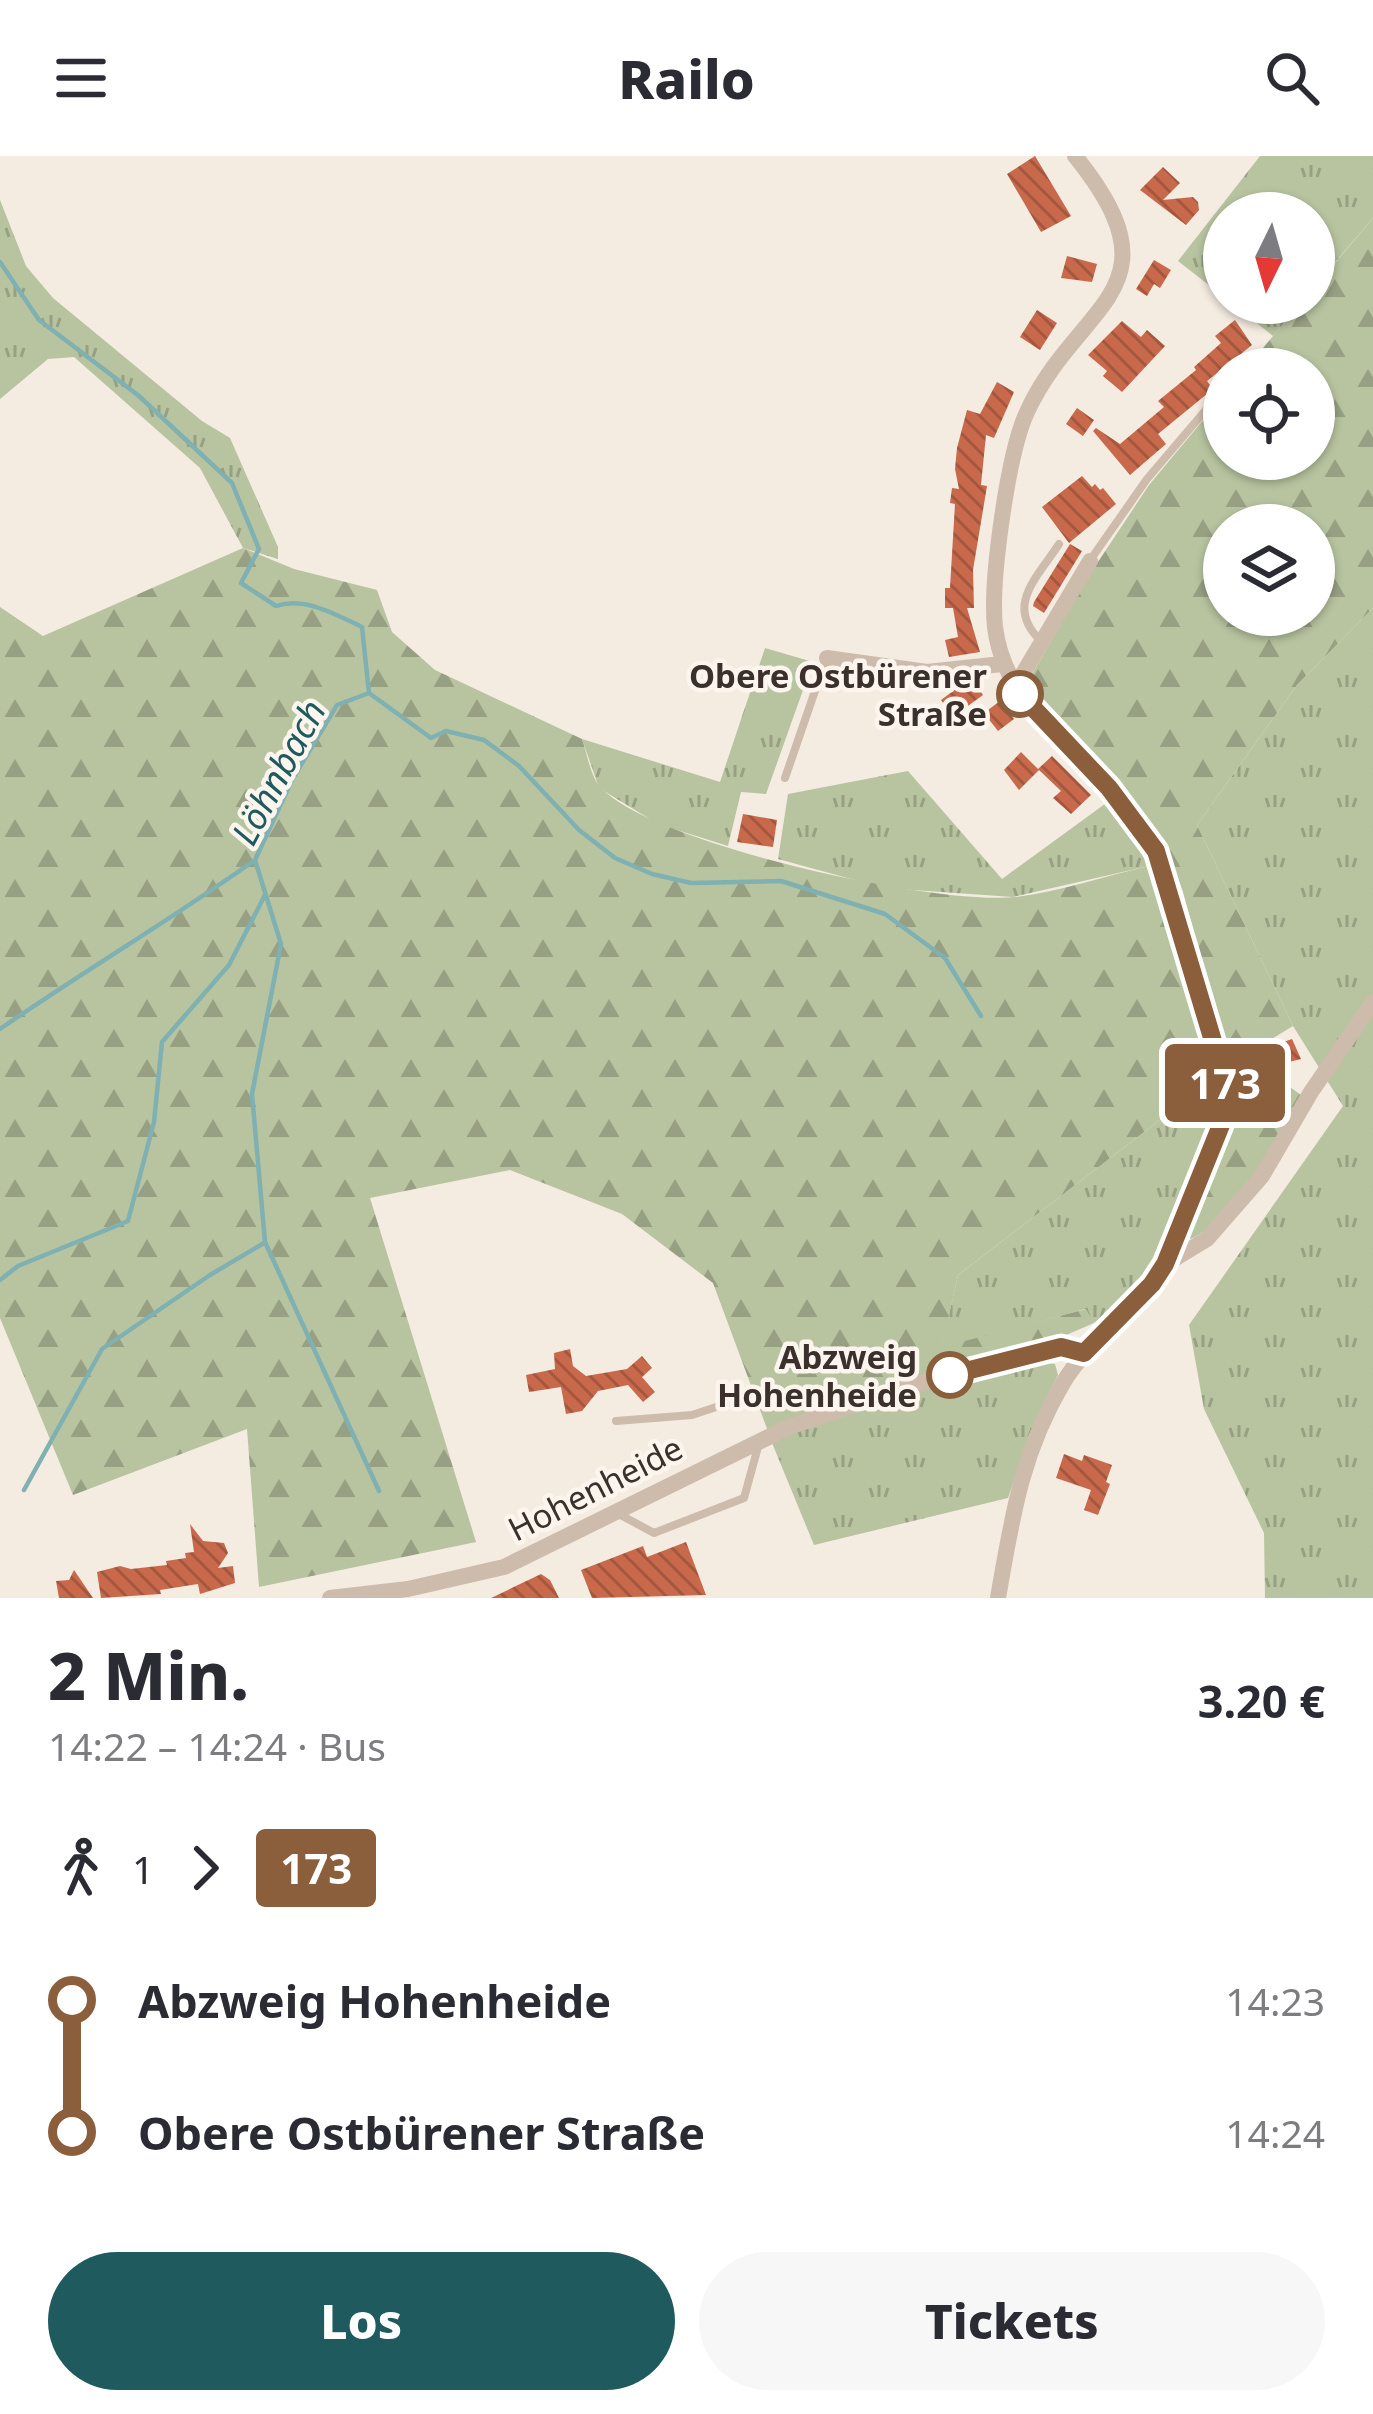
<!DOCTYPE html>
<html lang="de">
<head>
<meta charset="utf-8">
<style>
  body { margin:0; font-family:"Noto Sans",sans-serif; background:#f7f7f7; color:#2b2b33; height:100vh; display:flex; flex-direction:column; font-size:45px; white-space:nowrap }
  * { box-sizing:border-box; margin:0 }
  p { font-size:39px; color:#7c7c81 }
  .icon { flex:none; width:66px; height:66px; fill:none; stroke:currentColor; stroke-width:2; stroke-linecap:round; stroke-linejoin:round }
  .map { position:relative; height:1442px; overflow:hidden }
  .drawer { display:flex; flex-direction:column; background:#fff; flex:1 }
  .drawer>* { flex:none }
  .badge { padding:0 24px; border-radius:9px; font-size:42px; line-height:78px }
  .needle { width:78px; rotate:185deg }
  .tools { position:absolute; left:1203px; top:36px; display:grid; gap:24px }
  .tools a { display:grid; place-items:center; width:132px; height:132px; border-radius:50%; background:#fff; box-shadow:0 3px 9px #0004; font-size:60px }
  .map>.badge { position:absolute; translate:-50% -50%; box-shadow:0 0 0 6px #fff }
  .legs { display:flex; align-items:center; gap:18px; height:132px; padding:0 48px; font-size:39px }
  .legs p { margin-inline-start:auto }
  .head { display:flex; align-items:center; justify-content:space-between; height:204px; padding:0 48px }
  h1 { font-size:66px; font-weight:800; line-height:90px }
  .primary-button { display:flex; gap:24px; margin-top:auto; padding:24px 48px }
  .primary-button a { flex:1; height:138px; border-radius:72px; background:#1f5a5e; color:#fff; font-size:48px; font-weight:800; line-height:138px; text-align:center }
  .primary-button a+a { background:#f7f7f7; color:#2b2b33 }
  ul { padding:0 48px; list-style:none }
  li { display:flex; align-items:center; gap:42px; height:132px; font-size:45px }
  li i { display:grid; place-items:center; width:18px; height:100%; margin:0 15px; background:currentColor }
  li i::after { content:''; width:30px; height:30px; margin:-15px; border:9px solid; border-radius:50%; background:#fff }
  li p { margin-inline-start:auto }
  li:first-child i { background:linear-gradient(#0000 50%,currentColor 0) }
  li:last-child i { background:linear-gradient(currentColor 50%,#0000 0) }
  header { display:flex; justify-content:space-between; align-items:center; height:156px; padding:0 48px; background:#fff; font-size:54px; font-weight:800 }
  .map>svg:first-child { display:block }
</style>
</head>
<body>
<header><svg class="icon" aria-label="menu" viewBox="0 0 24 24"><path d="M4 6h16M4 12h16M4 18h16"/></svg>Railo<svg class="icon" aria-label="search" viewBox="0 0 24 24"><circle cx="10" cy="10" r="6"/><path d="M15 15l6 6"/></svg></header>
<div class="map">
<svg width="1373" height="1442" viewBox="0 0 1373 1442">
  <defs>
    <pattern id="grass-tufts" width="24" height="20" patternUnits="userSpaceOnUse" patternTransform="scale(3)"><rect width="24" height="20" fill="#b8c4a0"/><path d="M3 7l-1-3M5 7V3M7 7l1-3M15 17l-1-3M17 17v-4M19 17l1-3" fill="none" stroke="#97a083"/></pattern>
    <pattern id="forest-firs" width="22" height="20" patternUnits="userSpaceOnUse" patternTransform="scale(3)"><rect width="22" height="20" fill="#b8c4a0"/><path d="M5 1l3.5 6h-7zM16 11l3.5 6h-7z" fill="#97a083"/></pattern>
    <pattern id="building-back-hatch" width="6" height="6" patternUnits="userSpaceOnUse" patternTransform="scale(3)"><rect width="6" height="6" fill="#c8694b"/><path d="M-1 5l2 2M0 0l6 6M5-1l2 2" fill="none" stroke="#a4573f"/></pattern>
  </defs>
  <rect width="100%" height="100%" fill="#f4ebe1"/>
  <!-- grass -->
  <path fill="url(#grass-tufts)" d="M1260,0h113v62l-59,69v-74h-90v84l-46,-36z
    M0,44l26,66 27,32 149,123 28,17 48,109v12l-35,-11 -43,-80 -126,-111 -26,2 -48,40z
    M1232,147h69l-28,33z
    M1373,452v990h-108l-1,-65 -60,-124 -15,-84 154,-219 -50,-80 -96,-201 100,-140z
    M765,492l48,14 -47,132 -25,-2 -13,54 -70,-22 -59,-36 -17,-49 138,43z
    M908,615l94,108 107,-78 40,65 -136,31 -129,-9 -106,-29 10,-65z
    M1217,920l2,28 -13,45 -47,111 -32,40 -33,23 -9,-14 -144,40 17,-74z
    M1038,1205l17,3 3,11 -29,60 -21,63 -194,47 -44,-107 142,-50z"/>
  <!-- forest -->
  <path fill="url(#forest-firs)" fill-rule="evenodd" d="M1373,62v390l-76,77 -100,140 96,201 -38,23 20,27 30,22c-22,34 -79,130 -115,141l-2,-5c19,-50 48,-101 45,-156l-50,-186 -19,-49 -46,-60 -95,-93 67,-116 59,-89 75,-90v64h90v-90h-69l56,-66h13v-15zM1224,369h90v90h-90z
    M243,392l51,21 83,21 15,42 43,38 147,69c5,14 9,40 20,50 58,57 331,116 413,108 44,-5 90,-21 134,-31l68,210 -259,199 -16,72 144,-38 8,14 -65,28 -260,83 -56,-151 -91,-69 -112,-44 -140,28 106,344 -217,45 -12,-158 -174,66 -73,-177v-711l43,29z"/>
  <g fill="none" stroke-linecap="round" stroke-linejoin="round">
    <!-- stream -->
    <path stroke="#7fb0b2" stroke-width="4.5" d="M0,106l39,58 100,76 93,87 27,66 -18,34 35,23c28,-10 61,9 86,21l7,66 -32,12 -45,75 -37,80 26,84 -29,150 13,148 114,249
      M369,537l62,45 15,-7 38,9 35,26 60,64 36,28 37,16 39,9 90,-2 104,33 60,44 36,58
      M0,873c84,-58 172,-110 255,-169
      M0,1124l18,-14 110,-45 26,-99 8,-80 67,-77 36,-70
      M24,1334l78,-141 108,-74 54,-32"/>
  </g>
  <!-- building -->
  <path fill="url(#building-back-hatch)" d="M1035,0l36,60 -30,16 -34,-58z
    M1163,11l17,16 -17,17 30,-3 5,5 1,8 -13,15 -46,-35z
    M1067,100l30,8 -5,18 -31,-4z
    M1154,104l17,10 -11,18 -6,-4 -7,12 -11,-7z
    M1037,154l20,13 -17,27 -20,-13z
    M1235,164l17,25 -45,36 6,8 -55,45 8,10 -36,31 -37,-44 3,-3 24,16 44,-37 -6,-6 38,-31 -2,-3 27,-24 -6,-7z
    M1122,165l19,16 6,-7 18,16 -43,46 -19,-16 4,-5 -19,-16z
    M997,226l17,10 -20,46 -8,-3 -5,50 6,1 -14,84 1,38h-7l13,44 -31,5 -4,-17 13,-3 -5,-29h-8v-20h5l5,-84 -5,-1 2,-15 7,1 -4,-20 2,-21 10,-38 13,4z
    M1077,252l17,12 -11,16 -17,-12z
    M1082,320l10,11 3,-3 5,6 3,-2 13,16 -47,39 -27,-36z
    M1070,388l12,7 -38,62 -11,-7 1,-4z
    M968,524h5l10,15 -29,21 -13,-16z
    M1000,545l14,18 -16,12 -14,-18z
    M1021,596l17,17 14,-13 39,39 -20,19 -18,-16 8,-7 -22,-21 -20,20 -15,-20z
    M743,658l34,6 -4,27 -36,-5z
    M1292,883l9,20 -16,4 -7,-19z
    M570,1193l3,17 13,10 41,-7 15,-13 10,12 -10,9 13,15 -12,10 -15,-17 -30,6 -16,20 -16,3 -5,-27 -32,5 -3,-17 29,-6 -1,-16z
    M1064,1298l18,7 2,-6 28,10 -6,17 4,2 -12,31 -14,-5 7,-20 -35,-12z
    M190,1368l13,17 21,2 4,10 -10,15 15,-2 2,17 -35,11 -2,-10 -38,6 1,4 -60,4 -4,-26 23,-6 11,3 36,-4 -1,-4 20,-3 -1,-5 9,-1z
    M686,1386l20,53 -114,3 -11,-28 62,-24 4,11z
    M74,1414l19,28h-34l-3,-17 13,-1z
    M541,1418l9,6 9,18h-68z"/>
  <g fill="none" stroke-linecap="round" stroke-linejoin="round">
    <!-- lane -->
    <path stroke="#cdbbac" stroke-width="8" d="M1091,403l56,-80 69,-81
      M1041,485c-37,-35 -4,-63 18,-97
      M785,622l41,-119
      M616,1265l76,-6 70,-23 25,1 35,21
      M615,1356l39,21 90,-35 14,-51"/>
    <!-- street -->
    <path stroke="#cdbbac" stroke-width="16" d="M827,502l100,14 75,-8
      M1015,531l75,-126
      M1166,1108l41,-25 55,-63 49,-84 62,-90
      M330,1442l78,-9 96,-22 285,-140 125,-42 114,-32 34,-6 22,6
      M998,1442c14,-80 23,-144 65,-215 24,-40 63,-66 91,-102 22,-30 67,-139 71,-176 4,-49 -27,-119 -41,-167 -8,-28 -14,-60 -28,-86 -6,-13 -16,-27 -25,-38 -48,-61 -126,-104 -136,-187 -5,-46 13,-174 32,-215 51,-111 157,-121 48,-256"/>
  </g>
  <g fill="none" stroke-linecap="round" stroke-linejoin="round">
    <!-- line-1 casing -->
    <g stroke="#fff" stroke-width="27">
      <path id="line-1" d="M950,1219l111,-28 23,6 68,-69 13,-20 56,-139 4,-44 -69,-230 -47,-63 -89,-94"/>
    </g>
    <!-- line-1 -->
    <use href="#line-1" stroke="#8b5e3c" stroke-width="18"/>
  </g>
  <!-- markers -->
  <g fill="#fff" stroke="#8b5e3c" stroke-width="6">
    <circle cx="1020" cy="538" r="21"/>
    <circle cx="950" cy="1219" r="21"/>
  </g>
  <g text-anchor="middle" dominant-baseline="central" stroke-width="9" stroke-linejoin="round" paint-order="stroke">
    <!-- stop labels -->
    <g font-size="33" font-weight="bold" fill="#3b302b" stroke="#fbf5ee" text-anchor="end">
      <text x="987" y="519">Obere Ostbürener<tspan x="987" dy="38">Straße</tspan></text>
      <text x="917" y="1200">Abzweig<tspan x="917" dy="38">Hohenheide</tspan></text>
    </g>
    <!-- street labels -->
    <g font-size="33" fill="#3b302b" stroke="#fbf5ee">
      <text transform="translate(595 1332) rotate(-27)">Hohenheide</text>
    </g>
    <!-- water labels -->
    <g font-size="36" font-style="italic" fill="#1f5a5e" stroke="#fbf5ee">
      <text transform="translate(278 616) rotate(-62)">Löhnbach</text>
    </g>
  </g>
</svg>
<div class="tools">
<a><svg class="needle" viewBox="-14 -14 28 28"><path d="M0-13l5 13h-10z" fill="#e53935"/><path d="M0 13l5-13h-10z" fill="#7c7c81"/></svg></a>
<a><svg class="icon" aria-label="locate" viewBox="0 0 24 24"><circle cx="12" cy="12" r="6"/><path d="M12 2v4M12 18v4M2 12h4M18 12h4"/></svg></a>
<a><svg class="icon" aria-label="layers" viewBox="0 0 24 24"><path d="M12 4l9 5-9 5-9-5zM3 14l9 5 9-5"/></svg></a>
</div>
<b class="badge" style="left:1225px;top:927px;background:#8b5e3c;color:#fff">173</b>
</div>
<section class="drawer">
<div class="head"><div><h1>2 Min.</h1><p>14:22 – 14:24 · Bus</p></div><b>3.20 €</b></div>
<div class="legs"><svg class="icon" aria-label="walk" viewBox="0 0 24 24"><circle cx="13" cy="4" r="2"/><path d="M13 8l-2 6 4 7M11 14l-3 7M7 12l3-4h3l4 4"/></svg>1<svg class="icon" aria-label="forward" viewBox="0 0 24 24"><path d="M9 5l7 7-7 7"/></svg><b class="badge" style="background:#8b5e3c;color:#fff">173</b></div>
<ul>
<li><i style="color:#8b5e3c"></i><b>Abzweig Hohenheide</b><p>14:23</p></li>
<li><i style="color:#8b5e3c"></i><b>Obere Ostbürener Straße</b><p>14:24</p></li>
</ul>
<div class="primary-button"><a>Los</a><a>Tickets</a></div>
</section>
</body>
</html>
